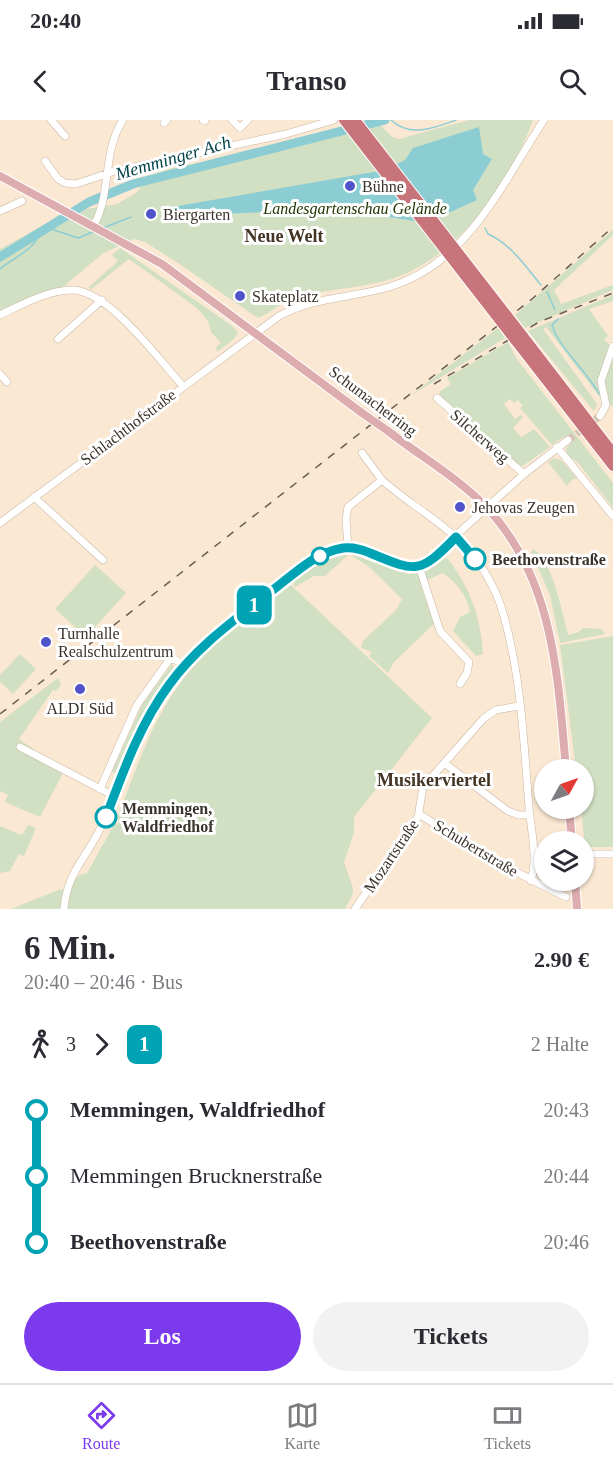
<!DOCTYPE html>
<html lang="de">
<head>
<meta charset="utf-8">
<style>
  body { margin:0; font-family:"Times New Roman",serif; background:#f2f2f3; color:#2b2b33; height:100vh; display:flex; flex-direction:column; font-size:22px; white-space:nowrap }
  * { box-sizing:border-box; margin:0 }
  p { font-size:20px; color:#7c7c81 }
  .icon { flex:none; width:33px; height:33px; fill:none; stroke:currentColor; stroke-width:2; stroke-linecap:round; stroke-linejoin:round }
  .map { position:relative; height:789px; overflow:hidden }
  .drawer { display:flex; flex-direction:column; background:#fff; flex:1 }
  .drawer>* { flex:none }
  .badge { padding:0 12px; border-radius:9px; font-size:21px; line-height:39px }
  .needle { width:39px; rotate:50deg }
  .controls { position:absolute; left:534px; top:639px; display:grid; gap:12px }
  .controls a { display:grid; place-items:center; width:60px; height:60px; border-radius:50%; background:#fff; box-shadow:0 2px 4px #0004; font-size:30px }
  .map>.badge { position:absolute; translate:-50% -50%; box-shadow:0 0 0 3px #fff }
  .legs { display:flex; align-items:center; gap:9px; height:66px; padding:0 24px; font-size:20px }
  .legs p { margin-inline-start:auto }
  .headline { display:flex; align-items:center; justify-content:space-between; height:102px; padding:0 24px }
  h1 { font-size:33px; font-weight:800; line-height:45px }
  .button { display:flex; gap:12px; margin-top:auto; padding:12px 24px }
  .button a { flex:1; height:69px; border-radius:36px; background:#7c3aed; color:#fff; font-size:24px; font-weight:800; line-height:69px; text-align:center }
  .button a+a { background:#f2f2f3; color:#2b2b33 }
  ul { padding:0 24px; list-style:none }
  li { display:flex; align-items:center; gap:21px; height:66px; font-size:22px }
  li i { display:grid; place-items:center; width:9px; height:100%; margin:0 8px; background:currentColor }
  li i::after { content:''; width:15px; height:15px; margin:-8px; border:4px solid; border-radius:50%; background:#fff }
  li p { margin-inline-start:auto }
  li:first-child i { background:linear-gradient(#0000 50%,currentColor 0) }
  li:last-child i { background:linear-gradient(currentColor 50%,#0000 0) }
  .status { display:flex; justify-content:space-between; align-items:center; height:42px; padding:0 30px; background:#fff; direction:ltr }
  .status svg { height:16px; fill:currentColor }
  header { display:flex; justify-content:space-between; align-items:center; height:78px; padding:0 24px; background:#fff; font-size:27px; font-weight:800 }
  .tabs { display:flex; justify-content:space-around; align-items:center; height:84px; border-top:2px solid #e1e1e2; background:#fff; font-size:16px; color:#7c7c81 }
  .tabs a { display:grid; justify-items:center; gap:3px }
  .tabs .active { color:#7c3aed }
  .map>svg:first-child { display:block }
</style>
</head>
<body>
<div class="status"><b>20:40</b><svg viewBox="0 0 49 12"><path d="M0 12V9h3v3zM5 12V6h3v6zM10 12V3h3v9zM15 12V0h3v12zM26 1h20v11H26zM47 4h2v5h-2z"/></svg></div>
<header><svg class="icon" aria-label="back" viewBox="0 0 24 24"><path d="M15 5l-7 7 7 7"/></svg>Transo<svg class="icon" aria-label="search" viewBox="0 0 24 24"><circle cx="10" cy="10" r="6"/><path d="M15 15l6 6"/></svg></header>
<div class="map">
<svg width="613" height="789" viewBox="0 0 613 789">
  <rect width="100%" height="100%" fill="#fbe8d3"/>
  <!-- green -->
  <path fill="#d1dfc3" d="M368,0h8l16,17 7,2 70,-19h64c-23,64 -77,141 -145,160 -32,9 -68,9 -98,20 -12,5 -21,14 -32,18l-80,-55 -33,-21 -11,-3 -32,15 -38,32 -64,26v-63l53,-29h16l18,-11 30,-5 19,-11 13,-17 19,-7 147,-30z
    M613,110v5l-59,55 7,14 52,-19v5l-88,38 -10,-13z
    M120,128l111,77 7,7 -3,6 -18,14 -1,-5 5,-4 -10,-11 -3,-11 -11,-13 -68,-49 -39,31 -1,-3 29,-26 -6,-6z
    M613,175v6l-24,8 19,27 -4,3 7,8 -6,15 -2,39 -57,-74 -3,2 54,75 -3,7 -66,-80z
    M498,208l7,10 -95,58z
    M508,222l8,16 97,125v25l-33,-43 -13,-11 -1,-6 5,-4 -6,-8 -13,9 -32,-37 3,-2 -5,-6 -4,3 -4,-4 -6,5 11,15 6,-4 2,2 -10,11 8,9 13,-8 16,18 -29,20 -79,-68 -3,-7 12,-8 -4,-6z
    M613,231v56l-4,-3 -6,-24z
    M554,338l8,3 15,18h-4l-6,7 -19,-24z
    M533,429c20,11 29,64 35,86l11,-3 4,-4 19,1 3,5 -45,9 -10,-48 -19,-43z
    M347,433l62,21 18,-3 17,-13 4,1c22,29 33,58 35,95l-7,2 -23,-25 7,-14 10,-5c-3,-17 -13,-29 -27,-39l-16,7 -6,6 13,38 -40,38 -6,11 -19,-17 3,-4 -11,-4 2,-7 34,-32 5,-10 -34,-33 -19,-12 -24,22h-11l-19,11 -3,-6 29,-19z
    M95,445l31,28 -40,44 -31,-28z
    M291,465l141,133 -78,99v16l-10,29 9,26 -1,8 -7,13h-278c2,-14 3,-34 20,-36l28,-50 3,1 2,-4 -3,-2c17,-43 32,-90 59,-129 29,-42 74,-73 115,-104z
    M613,516v211h-28l-4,-38 3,-1v-38l-8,-1 -16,-124z
    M20,534l16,15 -23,25 -13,-12v-7z
    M172,544l3,5 -28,42 -28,60 -2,3 -5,-2 30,-67z
    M58,558l3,7 -5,6 -3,-1 -34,49 14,10 -4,1 -10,-6 -2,3 5,5 41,21 -23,44 -35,-15 3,-7 -8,-4v-69z
    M28,705l8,3 -12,28 -5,-2 -9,17 -10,2v6v-53l22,9z
    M61,769l3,1 -2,19h-51z"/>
  <!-- water -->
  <path fill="#8ccdd4" d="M479,7l4,27 9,5 -19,31 4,10 -51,23 -55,-9 -9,-6 -190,8v-9l213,-37 20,-10 8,-12z"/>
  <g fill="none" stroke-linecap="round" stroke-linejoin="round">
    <!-- stream -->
    <path stroke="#8ccdd4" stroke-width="1.5" d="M391,0c19,18 43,8 65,0
      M48,108l30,10 17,-7
      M103,108l28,-11
      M485,108l3,6c23,10 38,33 53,51
      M0,149c14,-12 34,-18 40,-37
      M547,172l8,18
      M558,199l-6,6c6,22 35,46 47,69"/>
    <!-- river -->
    <path stroke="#8ccdd4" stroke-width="9" d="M0,137l89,-55 44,-18 252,-64"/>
    <!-- minor-tunnel -->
    <path stroke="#d4c4b1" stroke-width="7" stroke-dasharray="7 3.5" stroke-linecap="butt" d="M568,320l32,-24"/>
    <!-- minor casing -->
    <g stroke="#c9b6a3" stroke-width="8">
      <path id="minor" d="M51,0l14,16
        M203,0l2,1
        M232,0l8,8 8,-8
        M164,3l3,-3
        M45,41l13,18 7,4 11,1 39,-13 171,-37 48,-14
        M0,91l22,-10
        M94,105c18,-33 8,-73 29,-105
        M0,195c21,-10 50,-26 74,-25 37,3 84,69 109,96
        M58,219l44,-39
        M0,254l7,8
        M437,278l87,76
        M600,296l6,-11 -5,-24 12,-35
        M557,327l56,69
        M362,333l20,27
        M34,377l69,63
        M0,403l279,-207c34,-19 73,-18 110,-29 80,-24 113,-104 155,-167
        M348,428l-2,-29 2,-12 34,-27c37,33 73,46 102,91 8,13 15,27 19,42 18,61 21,131 26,195 2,22 9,50 2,73
        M419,446l21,65 29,31 -2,11 -7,11
        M20,627l94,49
        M444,643l64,48 11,4h11
        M100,669l37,-84 32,-45 5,-1 11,7
        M419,694l71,45 76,38
        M584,734h29
        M64,789c3,-37 22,-50 37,-82 22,-47 37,-97 66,-140 24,-36 60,-61 93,-87 21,-16 43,-38 67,-48 39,-15 62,24 96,13l101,-91 44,-34
        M355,789l63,-92 5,-30 61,-69 12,-8 23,-4"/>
    </g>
    <!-- major casing -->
    <g stroke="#fff" stroke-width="10">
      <path id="major" d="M0,56l162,88 200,149
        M388,311c32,25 70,47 98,76 68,71 72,170 80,263
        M569,688l3,34
        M575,760l2,29"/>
    </g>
    <!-- highway casing -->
    <g stroke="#fff" stroke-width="12">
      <path id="highway" d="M523,216l90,117
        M515,220l98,126"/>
    </g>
    <!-- minor -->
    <use href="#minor" stroke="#fff" stroke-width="7"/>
    <!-- major -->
    <use href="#major" stroke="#ddacaf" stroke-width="8"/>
    <!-- highway -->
    <use href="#highway" stroke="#c7747a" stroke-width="10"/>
    <!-- rail -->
    <path stroke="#685e53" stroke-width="1.5" stroke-dasharray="8 8" stroke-linecap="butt" d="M434,264l105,-62 74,-29
      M0,594l532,-415 81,-72"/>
    <!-- major-bridge casing -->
    <g stroke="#fff" stroke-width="10" stroke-linecap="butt">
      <path id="major-bridge" d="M362,293l26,18"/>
    </g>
    <!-- highway-bridge casing -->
    <g stroke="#fff" stroke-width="12" stroke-linecap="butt">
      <path id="highway-bridge" d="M344,0l171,220
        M355,0l168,216"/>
    </g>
    <!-- major-bridge -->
    <use href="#major-bridge" stroke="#ddacaf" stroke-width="8"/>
    <!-- highway-bridge -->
    <use href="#highway-bridge" stroke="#c7747a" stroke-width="10"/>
  </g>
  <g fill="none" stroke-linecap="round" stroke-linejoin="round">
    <!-- line-1 casing -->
    <g stroke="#fff" stroke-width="14">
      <path id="line-1" d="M106,697c17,-45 34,-93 63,-132 28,-39 67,-66 104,-95 21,-16 43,-38 70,-42 10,-1 18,1 27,5 46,19 49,22 86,-16l19,22"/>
    </g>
    <!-- line-1 -->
    <use href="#line-1" stroke="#00a3b4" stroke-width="9"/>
  </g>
  <!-- markers -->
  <g fill="#5053ca" stroke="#fff" stroke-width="2">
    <circle cx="350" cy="66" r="6"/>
    <circle cx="151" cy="94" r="6"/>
    <circle cx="240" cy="176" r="6"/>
    <circle cx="460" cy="387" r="6"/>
    <circle cx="46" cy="522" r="6"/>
    <circle cx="80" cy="569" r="6"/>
  </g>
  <g fill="#fff" stroke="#00a3b4" stroke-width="3">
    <circle cx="320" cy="436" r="8"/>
    <circle cx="475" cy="439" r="10"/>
    <circle cx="106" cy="697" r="10"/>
  </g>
  <g text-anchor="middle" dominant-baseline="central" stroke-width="6" stroke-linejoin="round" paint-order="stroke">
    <!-- poi labels -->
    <g font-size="16" fill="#3a332b" stroke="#fff" text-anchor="start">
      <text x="362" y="66">Bühne</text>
      <text x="163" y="94">Biergarten</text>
      <text x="252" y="176">Skateplatz</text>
      <text x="472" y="387">Jehovas Zeugen</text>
      <text x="58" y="513">Turnhalle<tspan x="58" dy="18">Realschulzentrum</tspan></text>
      <text x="80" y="588" text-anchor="middle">ALDI Süd</text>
    </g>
    <!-- park labels -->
    <g font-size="16" font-style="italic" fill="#223502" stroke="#fff">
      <text x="355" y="88">Landesgartenschau Gelände</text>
    </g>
    <!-- street labels -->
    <g font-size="16" fill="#3a332b" stroke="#fff">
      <text transform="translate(373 281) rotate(37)">Schumacherring</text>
      <text transform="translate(128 307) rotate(-37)">Schlachthofstraße</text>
      <text transform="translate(480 316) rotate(41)">Silcherweg</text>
      <text transform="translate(476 728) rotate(31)">Schubertstraße</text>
      <text transform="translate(391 736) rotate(-56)">Mozartstraße</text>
    </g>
    <!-- stop labels -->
    <g font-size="16" font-weight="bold" fill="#3a332b" stroke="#fff" text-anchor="start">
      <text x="492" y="439">Beethovenstraße</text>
      <text x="122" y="688">Memmingen,<tspan x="122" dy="18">Waldfriedhof</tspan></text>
    </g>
    <!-- water labels -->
    <g font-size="18" font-style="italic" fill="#044349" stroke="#fff">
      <text transform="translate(173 38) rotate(-16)">Memminger Ach</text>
    </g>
    <!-- neighbourhood labels -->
    <g font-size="18" font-weight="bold" fill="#433424" stroke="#fff">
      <text x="284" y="116">Neue Welt</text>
      <text x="434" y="660">Musikerviertel</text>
    </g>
  </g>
</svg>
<div class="controls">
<a><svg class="needle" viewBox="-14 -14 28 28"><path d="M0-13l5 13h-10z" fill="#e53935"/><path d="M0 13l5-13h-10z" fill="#7c7c81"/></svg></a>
<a><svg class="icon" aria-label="layers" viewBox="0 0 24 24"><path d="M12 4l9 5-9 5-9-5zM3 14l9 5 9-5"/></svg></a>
</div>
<b class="badge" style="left:254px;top:485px;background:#00a3b4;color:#fff">1</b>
</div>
<section class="drawer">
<div class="headline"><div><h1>6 Min.</h1><p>20:40 – 20:46 · Bus</p></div><b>2.90 €</b></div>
<div class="legs"><svg class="icon" aria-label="walk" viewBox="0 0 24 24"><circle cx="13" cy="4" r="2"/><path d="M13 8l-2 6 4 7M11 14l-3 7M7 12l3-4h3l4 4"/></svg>3<svg class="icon" aria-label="forward" viewBox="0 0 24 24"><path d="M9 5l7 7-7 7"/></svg><b class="badge" style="background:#00a3b4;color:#fff">1</b><p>2 Halte</p></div>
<ul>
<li><i style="color:#00a3b4"></i><b>Memmingen, Waldfriedhof</b><p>20:43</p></li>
<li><i style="color:#00a3b4"></i><span>Memmingen Brucknerstraße</span><p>20:44</p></li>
<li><i style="color:#00a3b4"></i><b>Beethovenstraße</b><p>20:46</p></li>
</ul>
<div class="button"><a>Los</a><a>Tickets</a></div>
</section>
<nav class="tabs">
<a class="active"><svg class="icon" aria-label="directions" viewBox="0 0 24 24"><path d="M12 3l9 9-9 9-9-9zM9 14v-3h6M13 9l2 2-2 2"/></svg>Route</a>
<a><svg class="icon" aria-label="map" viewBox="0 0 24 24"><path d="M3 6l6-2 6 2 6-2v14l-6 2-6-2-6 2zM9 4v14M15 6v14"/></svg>Karte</a>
<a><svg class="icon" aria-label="tickets" viewBox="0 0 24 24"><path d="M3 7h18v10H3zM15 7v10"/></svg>Tickets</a>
</nav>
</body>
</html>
